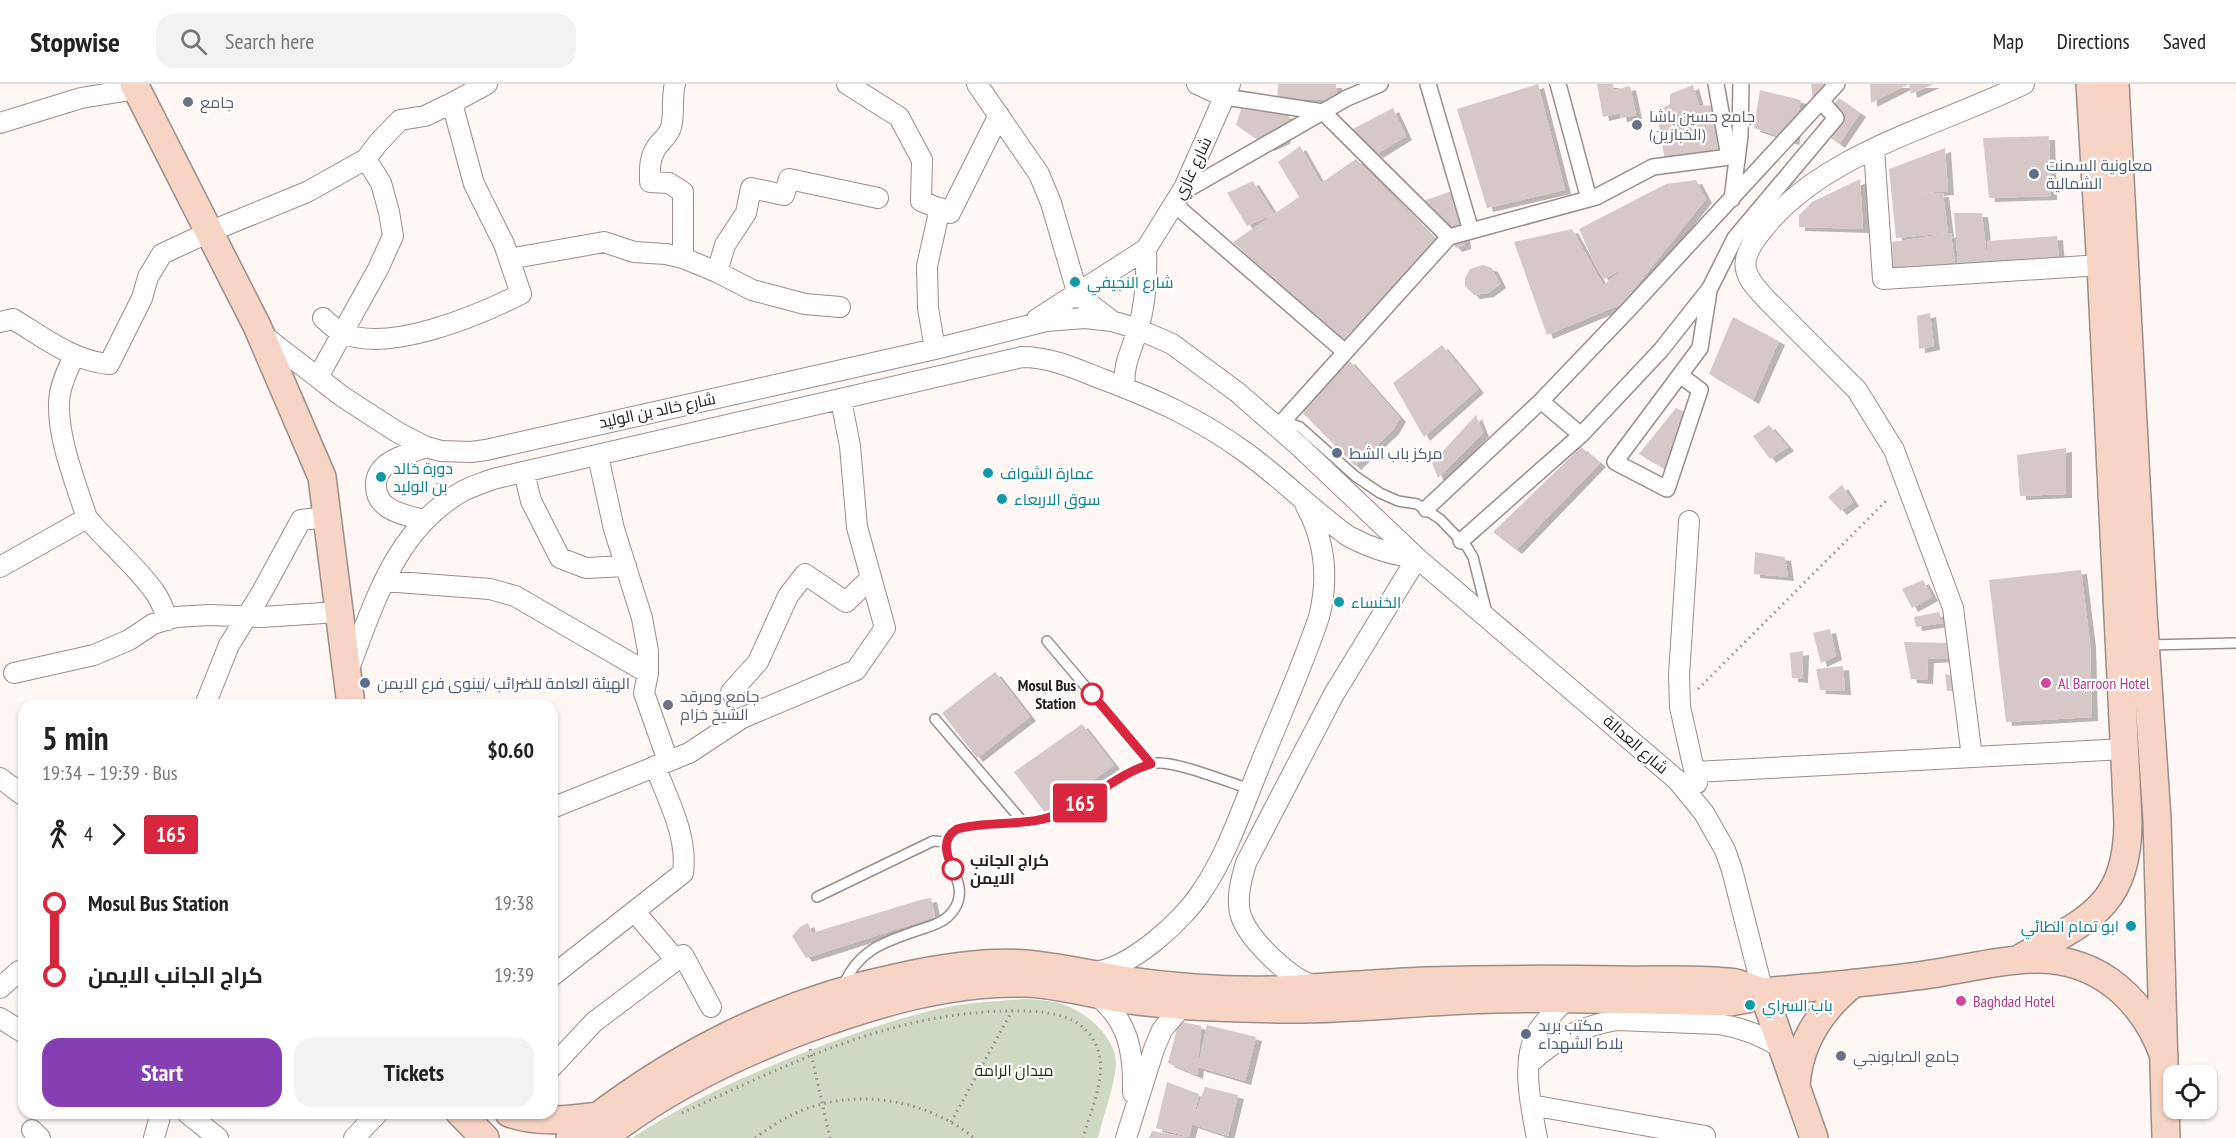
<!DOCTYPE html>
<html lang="en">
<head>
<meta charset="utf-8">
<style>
  body { margin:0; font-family:"PT Sans Narrow",Cairo,sans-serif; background:#f2f2f2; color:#222; height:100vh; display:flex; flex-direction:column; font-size:22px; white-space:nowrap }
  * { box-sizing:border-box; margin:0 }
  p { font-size:20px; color:#767676 }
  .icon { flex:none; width:33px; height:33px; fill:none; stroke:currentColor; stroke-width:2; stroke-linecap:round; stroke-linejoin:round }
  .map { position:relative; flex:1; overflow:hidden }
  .sheet { position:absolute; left:18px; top:615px; width:540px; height:420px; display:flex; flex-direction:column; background:#fff; border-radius:18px; box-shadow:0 2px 4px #0004 }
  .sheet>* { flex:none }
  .badge { padding:0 12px; border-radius:4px; font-size:21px; line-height:39px }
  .tools { position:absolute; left:2163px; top:981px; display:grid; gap:12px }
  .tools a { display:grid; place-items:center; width:54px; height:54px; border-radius:12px; background:#fff; box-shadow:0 2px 4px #0004; font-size:30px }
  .map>.badge { position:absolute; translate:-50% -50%; box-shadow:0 0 0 3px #fff }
  .legs { display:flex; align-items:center; gap:9px; height:66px; padding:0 24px; font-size:20px }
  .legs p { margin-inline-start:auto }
  .head { display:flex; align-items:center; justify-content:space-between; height:102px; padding:0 24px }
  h1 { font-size:33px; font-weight:600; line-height:45px }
  .primary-button { display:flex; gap:12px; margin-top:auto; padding:12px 24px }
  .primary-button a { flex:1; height:69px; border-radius:18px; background:#863fb2; color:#fff; font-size:24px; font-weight:600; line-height:69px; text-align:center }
  .primary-button a+a { background:#f2f2f2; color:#222 }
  ul { padding:0 24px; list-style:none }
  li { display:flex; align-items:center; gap:21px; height:72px; font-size:22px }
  li i { display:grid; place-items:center; width:9px; height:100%; margin:0 8px; background:currentColor }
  li i::after { content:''; width:15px; height:15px; margin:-8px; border:4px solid; border-radius:50%; background:#fff }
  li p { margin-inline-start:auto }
  li:first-child i { background:linear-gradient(#0000 50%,currentColor 0) }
  li:last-child i { background:linear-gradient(currentColor 50%,#0000 0) }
  header { display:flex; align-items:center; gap:36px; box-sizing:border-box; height:84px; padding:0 30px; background:#fff; border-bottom:2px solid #e0e0e0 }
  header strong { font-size:28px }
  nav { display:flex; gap:33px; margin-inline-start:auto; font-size:21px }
  .search { width:420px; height:54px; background:#f2f2f2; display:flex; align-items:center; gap:15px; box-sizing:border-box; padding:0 21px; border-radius:18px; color:#767676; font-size:22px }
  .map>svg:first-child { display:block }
</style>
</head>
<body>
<header>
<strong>Stopwise</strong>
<div class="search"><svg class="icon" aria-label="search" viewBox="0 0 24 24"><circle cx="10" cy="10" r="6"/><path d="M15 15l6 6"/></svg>Search here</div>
<nav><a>Map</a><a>Directions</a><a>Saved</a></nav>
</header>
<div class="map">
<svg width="2236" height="1054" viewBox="0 0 2236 1054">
  <defs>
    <filter id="shadow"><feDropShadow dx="6" dy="4" stdDeviation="0" flood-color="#0004"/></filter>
  </defs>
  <rect width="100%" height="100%" fill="#fef7f4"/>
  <!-- green -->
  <path fill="#cdd9c2" d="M1025,915c13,1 25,1 37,5 25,8 55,34 54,62 -2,21 -13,51 -18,72h-466c58,-39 124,-67 189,-92 43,-16 86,-31 131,-40 24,-4 49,-5 73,-7z"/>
  <!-- building -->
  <path fill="#d5c8c6" filter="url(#shadow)" d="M1278,0h58l1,15 -60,2z
    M1538,0l27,106 -78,18 -30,-99z
    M1597,0h16l1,6 16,-4 6,29 -15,3 -1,-5 -17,4z
    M1811,0h24l-22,18z
    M1870,0h64l-23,10 -2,-10 -38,19z
    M1693,1l6,21 18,-1 11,47 -62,16 -9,-57 13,-7v-10z
    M1760,6l41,10 -8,41 -39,-13z
    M1839,14l21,15 -21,31 -22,-17z
    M1393,24l13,28 -29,18 -26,-24z
    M1241,25l49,6 -6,25 -16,7 -32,-22z
    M2049,52l2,60 -62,2 -6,-60z
    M1300,62l21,37 35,-24 84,86 -93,102 -114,-105 66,-45 -21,-35z
    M1945,64l3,43 -39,3 34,-1 5,40 -52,5 -7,-69z
    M1860,95l3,50 -64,-2v-12l13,-13z
    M1696,96l10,19 -84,105 -75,31 -33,-93 58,-13 31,56 23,-18 -22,12 -9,-14 -16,-36 87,-45z
    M1253,97l21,33 -27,12 -20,-33z
    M1459,105l6,56 -9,3 -37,-46z
    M1954,129h28l5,44v-16l70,-5 3,37 -72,-8 -30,-1z
    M1951,149l5,39 -63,3 -1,-33z
    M1483,181l9,3 8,16 -12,9 -14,2 -9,-9v-8l5,-9z
    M1930,229l4,33 -15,3 -2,-33z
    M1733,233l46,24 -26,59 -44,-26z
    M1442,261l36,44 -54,48 -31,-54z
    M1349,276l51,58 -7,12 -38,36 -58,-59z
    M1676,324l9,4 -18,58 -28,-16z
    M1476,331l7,18 -45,45 -6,-15z
    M1769,341l19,22 -18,12 -17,-23z
    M1581,363l19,16 -84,87 -23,-18z
    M2066,364v46l-46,2 -3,-41z
    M1842,401l11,17 -12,9 -13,-14z
    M1755,468l30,5 3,20 -34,-3z
    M2081,486l9,73 2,74 -86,5 -17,-142z
    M1923,496l9,17 -20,11 -10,-19z
    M1939,528l4,11 -27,4 -2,-10z
    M1830,545l6,27 -15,7 -8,-30z
    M1904,558l48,1 2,15 -26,1 -1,21 -16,-1z
    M1803,567l-1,28 -10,-1 -2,-25z
    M1843,582l2,25 -25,-1 -4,-21z
    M995,588l35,45 -53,41 -35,-45z
    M1945,590l13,3 1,14h-12z
    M1082,640l32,41 -68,49 -32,-42z
    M931,814l4,19 -129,41 -14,-22 8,-9 8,-4 4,10 108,-33z
    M1179,937l22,5 -3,41 9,-42 49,12 -11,44 -47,-14 -1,8 -29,-12z
    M1167,998l32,12 -6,26 12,-33 33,8 -10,41 -36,-12 -3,13 -33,-9z
    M1152,1047l34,6v1h-37z"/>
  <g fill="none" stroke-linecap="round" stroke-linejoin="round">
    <!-- service casing -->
    <g stroke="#9a8e8a" stroke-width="12">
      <path id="service" d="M1281,336l19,7 55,49 25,17 18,8 19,3 23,15 27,28 6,10 14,56
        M1047,557l104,123
        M2148,561l88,-2
        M935,635l88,103
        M817,813l116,-56 13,1
        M843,902c16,-38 44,-45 79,-57 12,-4 23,-7 31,-18 24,-32 -29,-61 4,-82 31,-9 65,-2 95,-12 32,-11 76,-52 106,-54 20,-1 70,19 92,26"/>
    </g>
    <!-- pedestrian casing -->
    <g stroke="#9a8e8a" stroke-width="18">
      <path id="pedestrian" d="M1428,0l43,147
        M1558,0l31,115
        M1716,0l13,73
        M1225,13l98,15 126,125
        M1181,109l166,-95 33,-14
        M1732,115l8,-63 1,-52
        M1174,120l171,148
        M1680,291l20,15 -33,99 -52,-27 85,-114 9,-57
        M1541,317l40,34
        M1284,336l165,-183 147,-40 57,-30 84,-11
        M1426,425l115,-108 89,-93 207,-224
        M1461,457l120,-106 80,-85 49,-62 25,-50 101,-120 -14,-16"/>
    </g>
    <!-- minor casing -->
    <g stroke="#9a8e8a" stroke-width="22">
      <path id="minor" d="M675,0c-4,14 0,29 -4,43 -3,11 -11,13 -16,23 -6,10 -5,21 -5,32l19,1 14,9v66l34,14 35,18 53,14 35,3
        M847,0l52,33 23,43 -1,41 29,12 49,-98
        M977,0l62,90 12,29 27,92 34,26
        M1197,0l28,13
        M452,19l35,-19
        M0,39l81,-25 56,-9
        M1874,65l9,130 218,-14
        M509,175l95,-17 30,10 32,2 17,4
        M717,188l8,-27 21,-32 5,-25 33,7 5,-16 89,19
        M323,234c5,5 12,11 18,14 45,23 138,-17 180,-38l-17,-50 -30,-60 -22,-81 -27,13 -25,4 -22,23 -12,16
        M1037,235l109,-70 38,-61 46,-104
        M0,238l13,-3c30,18 60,42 96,45l33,-66 6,-21 14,-23 47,-22 98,-40 59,-33 15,24 8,29 4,24 -15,33 -60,108
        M260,249l83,64 54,35 29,15 15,4 30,1 15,-2 449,-101 111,-28 39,-3 27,3 26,8 34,15 65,48 62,54 118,112 260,222 27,33 21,37 7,20 31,122
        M935,265l-7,-41 -1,-42 13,-58
        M1125,304c-3,-23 7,-38 13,-59 8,-26 9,-53 8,-80
        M598,372l16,73 28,89 6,33v22l-4,20 24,68
        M524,388l7,29 29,57 26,10 40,-2
        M87,434c22,26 50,48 69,76 5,7 8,17 12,26
        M424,436c-19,-5 -49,-9 -48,-36 0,-8 5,-15 11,-20 11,-8 26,-12 39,-17
        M1689,437l-10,154 1,32 17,76
        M0,483l87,-49c-11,-34 -29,-78 -28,-114 0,-17 8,-34 16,-49
        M384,497l106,8 25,7 133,77
        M348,587c26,-67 47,-142 115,-180 9,-5 20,-8 30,-12l529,-122c29,0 54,12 80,22 53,20 96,39 143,73 36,26 67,58 103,84 22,12 44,19 69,22
        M14,589l80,-18 35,-15 24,-16 23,-7 33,-2 52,2 78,-5
        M731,608l27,-30 30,-66 17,-22 41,28 25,-24
        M205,621l24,-60 33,-53 39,-72 26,-3
        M1972,673l-19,-149 -59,-158 -37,-60 -91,-91c-7,-8 -18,-18 -20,-30 -3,-13 7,-27 15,-37 60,-79 178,-106 263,-148
        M1695,688l429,-23
        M0,694l24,18
        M552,724l137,-55 53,-35 114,-48 29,-42 -28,-101 -7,-81 -9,-46
        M635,828l41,48
        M1090,888c37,0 93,-51 112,-81 24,-35 38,-77 54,-116 21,-53 45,-104 63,-158 10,-39 6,-76 -13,-111
        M552,892l131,-103c5,-37 -15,-73 -28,-107
        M1317,902c-25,-4 -65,-44 -75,-67 -7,-17 -1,-39 4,-56l88,-169 83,-136
        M0,904l19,-17 5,4
        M1095,910c34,26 39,59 38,99
        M0,934l24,15
        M1529,980c26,-25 53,-38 88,-44l102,4c24,4 43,11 64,25
        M552,983l42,-45 89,-67 28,52
        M1531,1021l174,31
        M187,1029l31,25
        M32,1046l8,8
        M154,1054l7,-25
        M354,1054l24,-25
        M1126,1054l28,-89 8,-19 22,-26
        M1537,1054c-6,-31 -17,-79 1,-107 8,-12 19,-22 29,-32"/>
    </g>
    <!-- secondary casing -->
    <g stroke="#9a8e8a" stroke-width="30">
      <path id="secondary" d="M134,0l123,242 65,151 29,228
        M2115,0l28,527 14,208 9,319
        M2019,875c66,-38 108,-50 109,-136l-26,-538 -12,-201
        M1796,1001c3,-42 25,-76 58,-102
        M460,1029l25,25
        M509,1029c28,10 59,7 88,3
        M570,1054c99,-80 204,-135 330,-161 41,-9 84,-16 126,-13 32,3 64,10 96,16 49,7 102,11 152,10 51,-2 101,-7 152,-9 65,-2 129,-2 194,-1 38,1 78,-2 116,3l27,9 51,146
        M603,1054c61,-48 128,-81 200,-108 71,-26 146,-49 222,-47 35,1 69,12 104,17 52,7 105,8 157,9 70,1 140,-9 210,-10 78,-2 156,2 234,3l17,-3 16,-7c51,-5 103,-9 154,-16 40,-5 82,-17 122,-17 62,1 105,42 125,97"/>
    </g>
    <!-- path -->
    <path stroke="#95908d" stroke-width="3" stroke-dasharray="1.5 4.5" stroke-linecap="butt" d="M1698,605l190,-190
      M810,965l20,89
      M682,1029c109,-50 213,-103 336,-102 32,0 68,4 80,39 9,27 -8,62 -15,88
      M951,1038l61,-111
      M755,1054c15,-11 30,-21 48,-28 56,-22 125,-10 171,28"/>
    <!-- service -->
    <use href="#service" stroke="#fff" stroke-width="9"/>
    <!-- pedestrian -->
    <use href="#pedestrian" stroke="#fff" stroke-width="15"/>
    <!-- minor -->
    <use href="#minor" stroke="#fff" stroke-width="20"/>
    <!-- secondary -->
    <use href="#secondary" stroke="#f8d4c4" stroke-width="27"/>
  </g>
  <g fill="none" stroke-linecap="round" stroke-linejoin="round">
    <!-- line-1 casing -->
    <g stroke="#fff" stroke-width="14">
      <path id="line-1" d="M953,785c-7,-15 -12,-30 4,-40 31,-9 66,-2 96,-13 35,-12 63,-42 98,-52l-59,-70"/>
    </g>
    <!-- line-1 -->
    <use href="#line-1" stroke="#d7263d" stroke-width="9"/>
  </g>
  <!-- markers -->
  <g fill="#6b7280" stroke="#fff" stroke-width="2">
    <circle cx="188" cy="18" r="6"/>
    <circle cx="1637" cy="41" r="6"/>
    <circle cx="668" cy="621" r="6"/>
    <circle cx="1841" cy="972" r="6"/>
  </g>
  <g fill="#5c6f8a" stroke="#fff" stroke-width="2">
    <circle cx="2034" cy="90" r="6"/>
    <circle cx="1337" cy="369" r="6"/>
    <circle cx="365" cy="599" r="6"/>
    <circle cx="1526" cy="950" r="6"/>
  </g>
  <g fill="#0f9aa8" stroke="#fff" stroke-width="2">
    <circle cx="1075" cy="198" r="6"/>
    <circle cx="988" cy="389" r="6"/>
    <circle cx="381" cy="393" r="6"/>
    <circle cx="1002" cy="415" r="6"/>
    <circle cx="1339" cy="518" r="6"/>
    <circle cx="2131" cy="842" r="6"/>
    <circle cx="1750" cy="921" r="6"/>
  </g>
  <g fill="#d1479c" stroke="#fff" stroke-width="2">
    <circle cx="2046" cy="599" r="6"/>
    <circle cx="1961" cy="917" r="6"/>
  </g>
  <g fill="#fff" stroke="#d7263d" stroke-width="3">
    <circle cx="1092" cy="610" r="10"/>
    <circle cx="953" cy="785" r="10"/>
  </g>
  <g text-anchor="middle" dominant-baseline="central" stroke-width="4.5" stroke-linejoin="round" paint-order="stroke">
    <!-- worship labels -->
    <g font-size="16" fill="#5b616d" stroke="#fff" text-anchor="start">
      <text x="200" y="18">جامع</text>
      <text x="1649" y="32">جامع حسين باشا<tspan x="1649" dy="18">(الخبازين)</tspan></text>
      <text x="680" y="612">جامع ومرقد<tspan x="680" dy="18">الشيخ خزام</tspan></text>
      <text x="1853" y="972">جامع الصابونجي</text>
    </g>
    <!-- service labels -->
    <g font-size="16" fill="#4e5e75" stroke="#fff" text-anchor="start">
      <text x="2046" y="81">معاونية السمنت<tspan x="2046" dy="18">الشمالية</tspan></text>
      <text x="1349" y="369">مركز باب الشط</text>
      <text x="377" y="599">الهيئة العامة للضرائب /نينوى فرع الايمن</text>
      <text x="1538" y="941">مكتب بريد<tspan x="1538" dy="18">بلاط الشهداء</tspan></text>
    </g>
    <!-- street labels -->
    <g font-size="16" fill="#24201e" stroke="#fff">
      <text transform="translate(1192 84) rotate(-64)">شارع غازي</text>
      <text transform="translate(657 326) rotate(-12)">شارع خالد بن الوليد</text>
      <text transform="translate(1636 660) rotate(41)">شارع العدالة</text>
    </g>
    <!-- culture labels -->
    <g font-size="16" fill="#0d838f" stroke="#fff" text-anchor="start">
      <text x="1087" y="198">شارع النجيفي</text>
      <text x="393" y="384">دورة خالد<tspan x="393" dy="18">بن الوليد</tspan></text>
      <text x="1000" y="389">عمارة الشواف</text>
      <text x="1014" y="415">سوق الاربعاء</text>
      <text x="1351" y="518">الخنساء</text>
      <text x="2119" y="842" text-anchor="end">ابو تمام الطائي</text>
      <text x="1762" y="921">باب السراي</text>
    </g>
    <!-- hotel labels -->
    <g font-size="16" fill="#b23c85" stroke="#fff" text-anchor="start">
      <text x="2058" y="599">Al Barroon Hotel</text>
      <text x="1973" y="917">Baghdad Hotel</text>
    </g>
    <!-- stop labels -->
    <g font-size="16" font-weight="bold" fill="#24201e" stroke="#fff" text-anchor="end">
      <text x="1076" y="601">Mosul Bus<tspan x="1076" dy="18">Station</tspan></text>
      <text x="970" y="776" text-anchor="start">كراج الجانب<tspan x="970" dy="18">الايمن</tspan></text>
    </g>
    <!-- park labels -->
    <g font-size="16" fill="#1f3006" stroke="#fff">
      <text x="1014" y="986">ميدان الرامة</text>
    </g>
  </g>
</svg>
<div class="tools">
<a><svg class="icon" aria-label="locate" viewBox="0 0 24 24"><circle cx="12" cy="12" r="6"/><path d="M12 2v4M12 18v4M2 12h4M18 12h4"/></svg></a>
</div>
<b class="badge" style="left:1080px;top:719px;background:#d7263d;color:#fff">165</b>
<section class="sheet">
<div class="head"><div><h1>5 min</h1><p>19:34 – 19:39 · Bus</p></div><b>$0.60</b></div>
<div class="legs"><svg class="icon" aria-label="walk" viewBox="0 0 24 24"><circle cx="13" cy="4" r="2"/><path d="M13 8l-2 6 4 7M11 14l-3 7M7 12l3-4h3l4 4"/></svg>4<svg class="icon" aria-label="forward" viewBox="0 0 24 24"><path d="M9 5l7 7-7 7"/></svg><b class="badge" style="background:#d7263d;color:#fff">165</b></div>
<ul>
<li><i style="color:#d7263d"></i><b>Mosul Bus Station</b><p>19:38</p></li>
<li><i style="color:#d7263d"></i><b>كراج الجانب الايمن</b><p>19:39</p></li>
</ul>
<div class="primary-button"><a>Start</a><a>Tickets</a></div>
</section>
</div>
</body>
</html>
